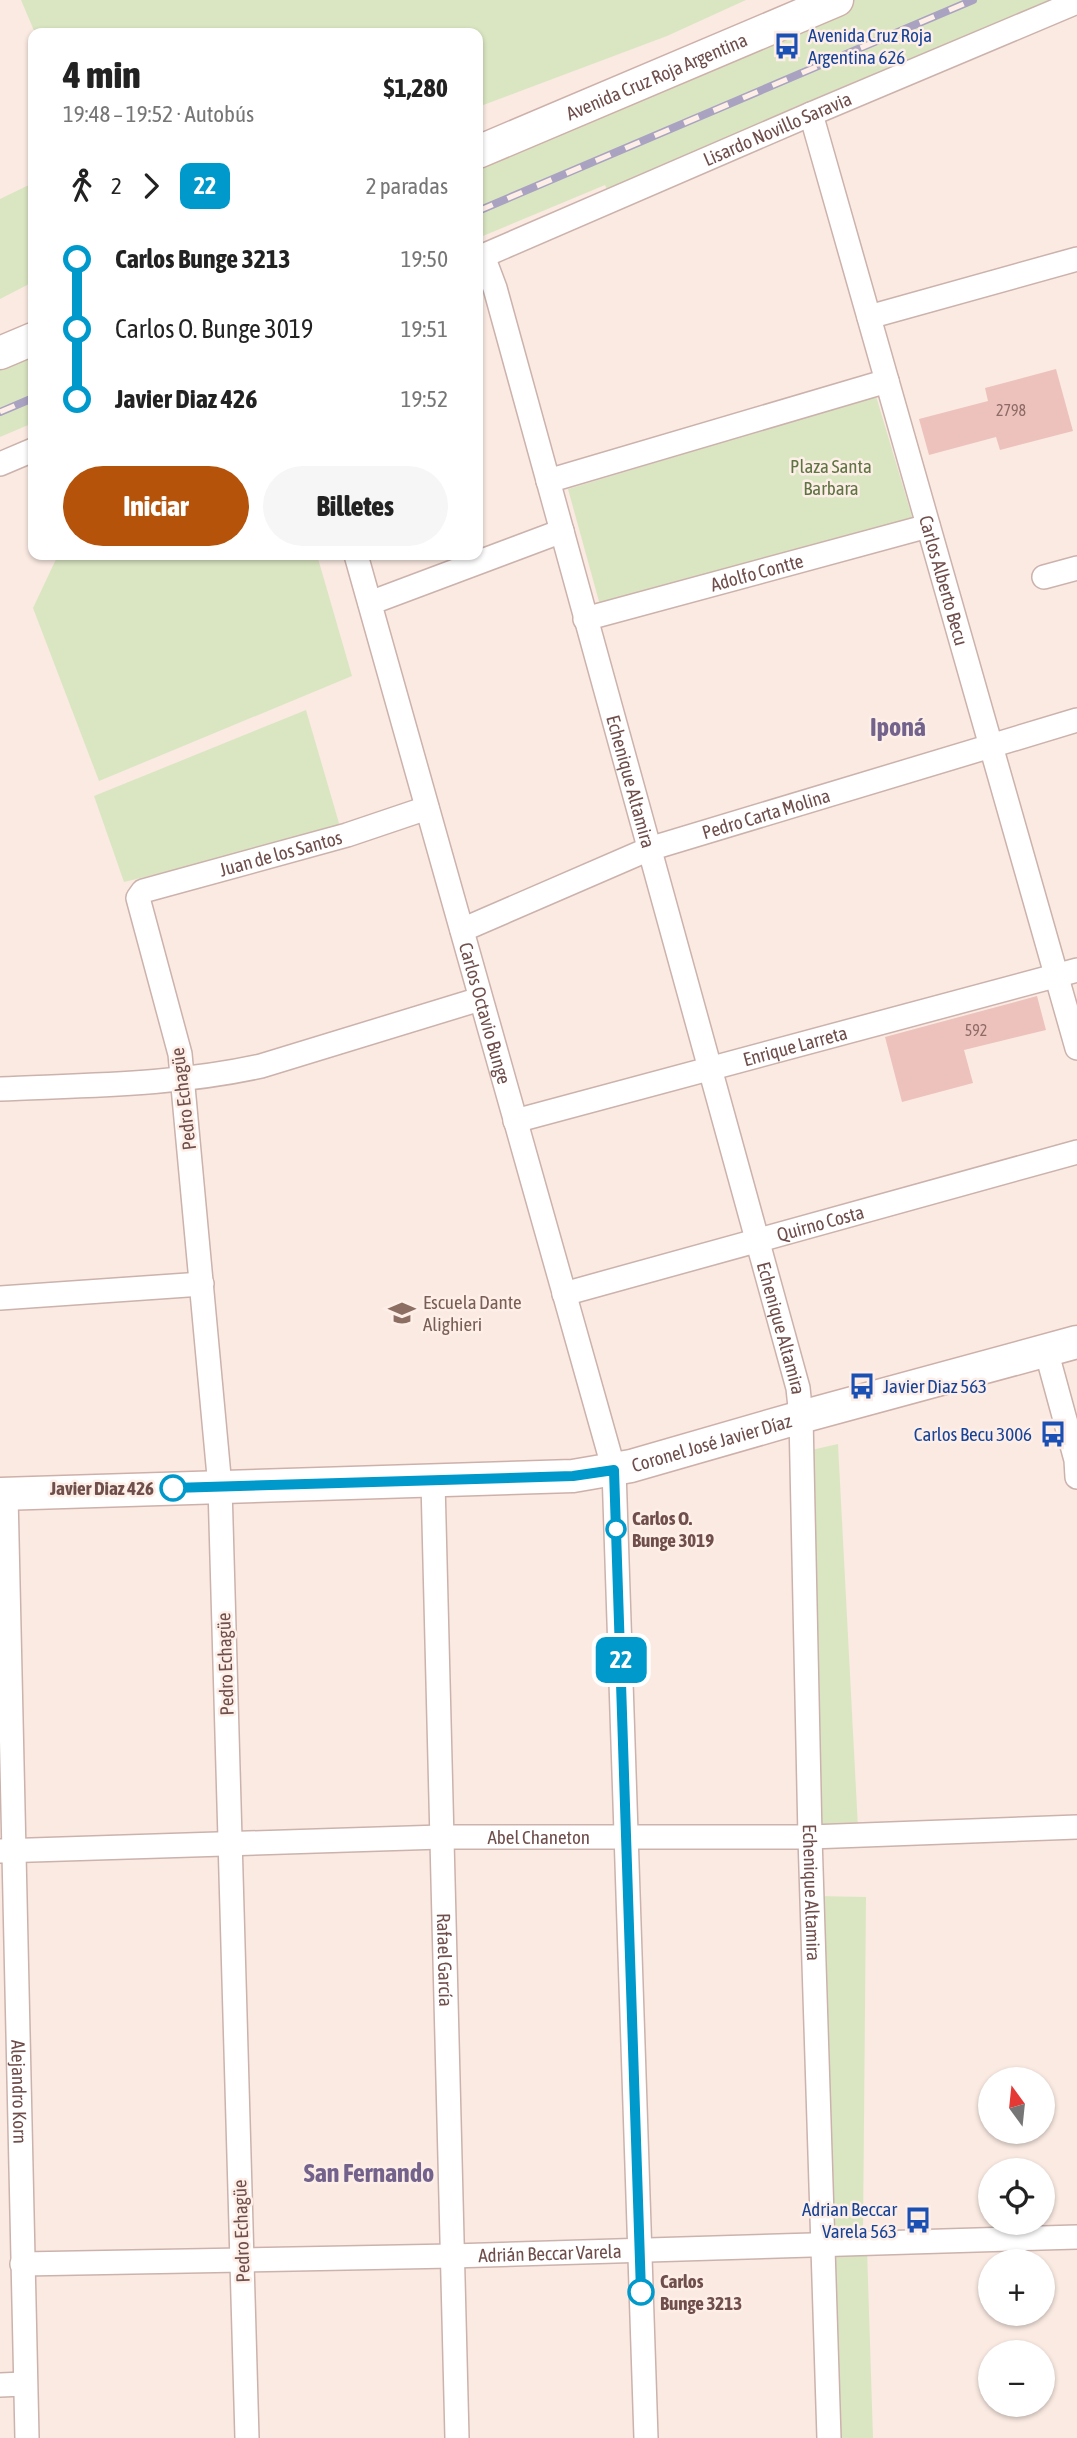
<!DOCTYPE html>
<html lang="es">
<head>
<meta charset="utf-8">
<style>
  body { margin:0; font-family:"Asap Condensed",sans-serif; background:#f6f6f6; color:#222; height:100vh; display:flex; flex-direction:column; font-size:26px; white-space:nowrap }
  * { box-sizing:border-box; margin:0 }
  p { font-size:23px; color:#767676 }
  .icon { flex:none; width:38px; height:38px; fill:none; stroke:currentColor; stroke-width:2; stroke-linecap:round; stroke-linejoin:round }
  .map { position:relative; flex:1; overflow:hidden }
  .panel { position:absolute; left:28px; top:28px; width:455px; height:532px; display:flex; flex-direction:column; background:#fff; border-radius:14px; box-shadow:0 2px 5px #0004 }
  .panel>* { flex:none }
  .badge { padding:0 14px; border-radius:10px; font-size:24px; line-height:46px }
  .needle { width:46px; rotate:345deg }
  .tools { position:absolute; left:978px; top:2067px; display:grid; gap:14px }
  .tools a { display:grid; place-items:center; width:77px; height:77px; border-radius:50%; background:#fff; box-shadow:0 2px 5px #0004; font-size:35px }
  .map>.badge { position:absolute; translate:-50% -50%; box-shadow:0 0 0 4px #fff }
  .legs { display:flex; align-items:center; gap:10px; height:77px; padding:0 35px; font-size:23px }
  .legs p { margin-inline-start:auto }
  .headline { display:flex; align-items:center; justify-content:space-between; height:119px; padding:0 35px }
  h1 { font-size:38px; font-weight:800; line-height:52px }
  .action { display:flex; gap:14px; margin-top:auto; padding:14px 35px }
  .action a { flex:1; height:80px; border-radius:42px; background:#b45309; color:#fff; font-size:28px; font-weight:800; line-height:80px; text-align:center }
  .action a+a { background:#f6f6f6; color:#222 }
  ul { padding:0 35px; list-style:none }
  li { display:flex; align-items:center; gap:24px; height:70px; font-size:26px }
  li i { display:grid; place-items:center; width:10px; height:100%; margin:0 9px; background:currentColor }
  li i::after { content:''; width:18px; height:18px; margin:-9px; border:5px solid; border-radius:50%; background:#fff }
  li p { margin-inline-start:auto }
  li:first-child i { background:linear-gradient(#0000 50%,currentColor 0) }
  li:last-child i { background:linear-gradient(currentColor 50%,#0000 0) }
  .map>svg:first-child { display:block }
</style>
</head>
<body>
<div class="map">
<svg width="1077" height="2438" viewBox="0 0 1077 2438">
  <rect width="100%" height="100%" fill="#faeae2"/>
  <!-- green -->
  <path fill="#dae6c2" d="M21,0h725l-79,36 -189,71v-74h-443z
    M847,0h204l-259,108 2,7 -186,77 -3,-7 -127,53v-78z
    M33,183v99l-33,17v-100z
    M33,353v70l-33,14v-69z
    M876,396l38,127 -314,82 -32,-116z
    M58,555h259l35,121 -253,105 -66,-173z
    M306,710l35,120 -217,52 -30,-86z
    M838,1444l20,384 -40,-3 -11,-374z
    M816,1896l50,1 -3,336 -31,2z
    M867,2249l6,189h-37l-7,-188z"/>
  <!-- building -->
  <path fill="#edc2bc" d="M1056,369l17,62 -73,19 -4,-13 -67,18 -10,-36 69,-18 -3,-13z
    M1037,996l9,34 -82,20 9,33 -71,19 -17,-65z"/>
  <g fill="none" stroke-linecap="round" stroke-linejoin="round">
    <!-- street casing -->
    <g stroke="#ccb2ac" stroke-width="26">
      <g id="street">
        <path id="s1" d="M811,114l266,934"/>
        <path id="s2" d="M483,256l12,32 303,1100 3,29 9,420 19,601"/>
        <path id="s3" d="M478,258l333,-144 266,-112"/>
        <path d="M869,317l208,-58"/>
        <path d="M0,464l33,-14"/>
        <path d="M548,481l339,-100"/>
        <path id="s4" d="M356,555l258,915 32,968"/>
        <path d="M1044,577l33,-9"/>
        <path d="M370,603l192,-72"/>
        <path id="s5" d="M585,619l343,-93"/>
        <path id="s6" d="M462,930l187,-81 428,-129"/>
        <path d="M0,1089c87,-4 176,-4 261,-23l219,-67"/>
        <path id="s7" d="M515,1121l562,-151"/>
        <path id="s8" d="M564,1294l513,-142"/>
        <path d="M0,1298l202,-14"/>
        <path d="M1046,1350l30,110 1,17"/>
        <path id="s9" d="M433,1482l24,956"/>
        <path id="s10" d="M6,1494l21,944"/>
        <path id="s11" d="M0,1851l441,-14h369l267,-10"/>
        <path id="s12" d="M22,2264l430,-8 625,-19"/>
        <path d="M0,2385l24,-1"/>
        <path id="s13" d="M247,2438l-27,-951 -40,-433 -42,-156 5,-7 204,-56 80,-27"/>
      </g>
    </g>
    <!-- secondary casing -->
    <g stroke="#ceb0aa" stroke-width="35">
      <g id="secondary">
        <path id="s14" d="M478,152l359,-152"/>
        <path d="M0,353l33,-14"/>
        <path id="s15" d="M0,1494l573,-18 58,-10 170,-49 276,-75"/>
      </g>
    </g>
    <!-- street -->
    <use href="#street" stroke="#fff" stroke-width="23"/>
    <!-- secondary -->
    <use href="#secondary" stroke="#fff" stroke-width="32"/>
    <!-- rail casing -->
    <g stroke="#aaa2c1" stroke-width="8">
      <path id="rail" d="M478,211l495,-211
        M0,412l33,-14"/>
    </g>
    <!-- rail -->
    <use href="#rail" stroke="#fdefe7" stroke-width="5" stroke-dasharray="16" stroke-linecap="butt"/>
  </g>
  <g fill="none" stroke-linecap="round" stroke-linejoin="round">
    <!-- line-1 casing -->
    <g stroke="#fff" stroke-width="16">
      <path id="line-1" d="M173,1488l400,-12 41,-6 27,822"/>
    </g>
    <!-- line-1 -->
    <use href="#line-1" stroke="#0099cb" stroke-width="10"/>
  </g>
  <!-- icons -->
  <defs>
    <g id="bus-bare" transform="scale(2.1)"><path d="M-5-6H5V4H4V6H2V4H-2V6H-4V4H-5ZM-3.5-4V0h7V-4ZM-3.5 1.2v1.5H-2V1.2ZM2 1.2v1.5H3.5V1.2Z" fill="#1a4fb4" stroke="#fdefe7" stroke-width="2.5" paint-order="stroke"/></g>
    <g id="school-bare" transform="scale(2.1)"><path d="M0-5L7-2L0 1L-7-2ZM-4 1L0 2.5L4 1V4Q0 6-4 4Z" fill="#8d6e63" stroke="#fdefe7" stroke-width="2.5" paint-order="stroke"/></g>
  </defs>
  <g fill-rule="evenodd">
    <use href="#bus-bare" x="787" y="46"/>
    <use href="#school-bare" x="402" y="1313"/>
    <use href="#bus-bare" x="862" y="1386"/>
    <use href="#bus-bare" x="1053" y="1434"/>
    <use href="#bus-bare" x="918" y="2220"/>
  </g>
  <!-- markers -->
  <g fill="#fff" stroke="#0099cb" stroke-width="3.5">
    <circle cx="173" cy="1488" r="12"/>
    <circle cx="616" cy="1529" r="9"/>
    <circle cx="641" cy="2292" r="12"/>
  </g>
  <g text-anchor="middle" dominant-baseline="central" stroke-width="5" stroke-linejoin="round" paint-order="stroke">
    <!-- number labels -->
    <g font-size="16" fill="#8e6b67">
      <text x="1011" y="410">2798</text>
      <text x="976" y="1030">592</text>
    </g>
    <!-- transit labels -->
    <g font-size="19" fill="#164399" stroke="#fdefe7" text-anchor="start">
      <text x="808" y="35">Avenida Cruz Roja<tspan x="808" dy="22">Argentina 626</tspan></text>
      <text x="883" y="1386">Javier Diaz 563</text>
      <text x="1032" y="1434" text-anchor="end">Carlos Becu 3006</text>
      <text x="897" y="2209" text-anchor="end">Adrian Beccar<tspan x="897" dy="22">Varela 563</tspan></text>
    </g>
    <!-- street labels -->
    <g font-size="19" fill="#6f4e4b" stroke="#fdefe7">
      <text stroke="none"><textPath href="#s14" startOffset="194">Avenida Cruz Roja Argentina</textPath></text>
      <text stroke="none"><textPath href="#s3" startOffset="326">Lisardo Novillo Saravia</textPath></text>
      <text stroke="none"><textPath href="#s5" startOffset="178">Adolfo Contte</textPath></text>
      <text stroke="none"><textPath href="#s1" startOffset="485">Carlos Alberto Becu</textPath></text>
      <text stroke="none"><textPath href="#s2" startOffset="546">Echenique Altamira</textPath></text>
      <text stroke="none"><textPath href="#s6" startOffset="326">Pedro Carta Molina</textPath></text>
      <text stroke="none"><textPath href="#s13" startOffset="1699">Juan de los Santos</textPath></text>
      <text stroke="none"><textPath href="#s4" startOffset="476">Carlos Octavio Bunge</textPath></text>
      <text stroke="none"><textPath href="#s7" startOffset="290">Enrique Larreta</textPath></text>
      <text transform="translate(183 1099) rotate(-97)">Pedro Echagüe</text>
      <text stroke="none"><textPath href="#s8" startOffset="266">Quirno Costa</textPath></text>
      <text stroke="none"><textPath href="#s2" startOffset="1113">Echenique Altamira</textPath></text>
      <text stroke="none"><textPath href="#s15" startOffset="716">Coronel José Javier Díaz</textPath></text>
      <text transform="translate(225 1664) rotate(-92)">Pedro Echagüe</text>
      <text stroke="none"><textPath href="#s11" startOffset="539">Abel Chaneton</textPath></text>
      <text stroke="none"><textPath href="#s2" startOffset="1680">Echenique Altamira</textPath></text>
      <text stroke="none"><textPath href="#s9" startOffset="478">Rafael García</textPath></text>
      <text stroke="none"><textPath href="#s10" startOffset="598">Alejandro Korn</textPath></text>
      <text transform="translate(241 2231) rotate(-92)">Pedro Echagüe</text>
      <text stroke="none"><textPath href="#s12" startOffset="528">Adrián Beccar Varela</textPath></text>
    </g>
    <!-- park labels -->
    <g font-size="19" fill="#5f7443" stroke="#fdefe7">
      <text x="831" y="466">Plaza Santa<tspan x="831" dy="22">Barbara</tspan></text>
    </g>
    <!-- education labels -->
    <g font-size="19" fill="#785e54" stroke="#fdefe7" text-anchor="start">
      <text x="423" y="1302">Escuela Dante<tspan x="423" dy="22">Alighieri</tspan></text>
    </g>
    <!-- stop labels -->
    <g font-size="19" font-weight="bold" fill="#6f4e4b" stroke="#fdefe7" text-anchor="start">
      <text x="154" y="1488" text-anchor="end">Javier Diaz 426</text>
      <text x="632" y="1518">Carlos O.<tspan x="632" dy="22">Bunge 3019</tspan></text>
      <text x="660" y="2281">Carlos<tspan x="660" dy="22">Bunge 3213</tspan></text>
    </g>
    <!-- district labels -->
    <g font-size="26" font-weight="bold" fill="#73638c" stroke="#fdefe7">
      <text x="898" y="727">Iponá</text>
      <text x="369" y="2173">San Fernando</text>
    </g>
  </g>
</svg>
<div class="tools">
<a><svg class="needle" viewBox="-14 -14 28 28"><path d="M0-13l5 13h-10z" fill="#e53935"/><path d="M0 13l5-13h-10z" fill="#767676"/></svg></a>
<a><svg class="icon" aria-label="locate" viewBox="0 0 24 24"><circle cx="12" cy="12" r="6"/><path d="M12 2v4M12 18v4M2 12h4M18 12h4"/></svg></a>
<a>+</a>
<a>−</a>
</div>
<b class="badge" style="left:621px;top:1660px;background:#0099cb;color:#fff">22</b>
<section class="panel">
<div class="headline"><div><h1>4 min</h1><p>19:48 – 19:52 · Autobús</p></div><b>$1,280</b></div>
<div class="legs"><svg class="icon" aria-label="walk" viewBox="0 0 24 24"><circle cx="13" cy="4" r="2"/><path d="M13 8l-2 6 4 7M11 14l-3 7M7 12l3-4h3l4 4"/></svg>2<svg class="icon" aria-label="forward" viewBox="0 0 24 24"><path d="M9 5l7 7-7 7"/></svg><b class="badge" style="background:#0099cb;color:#fff">22</b><p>2 paradas</p></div>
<ul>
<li><i style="color:#0099cb"></i><b>Carlos Bunge 3213</b><p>19:50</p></li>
<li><i style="color:#0099cb"></i><span>Carlos O. Bunge 3019</span><p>19:51</p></li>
<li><i style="color:#0099cb"></i><b>Javier Diaz 426</b><p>19:52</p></li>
</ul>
<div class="action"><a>Iniciar</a><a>Billetes</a></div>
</section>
</div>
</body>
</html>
